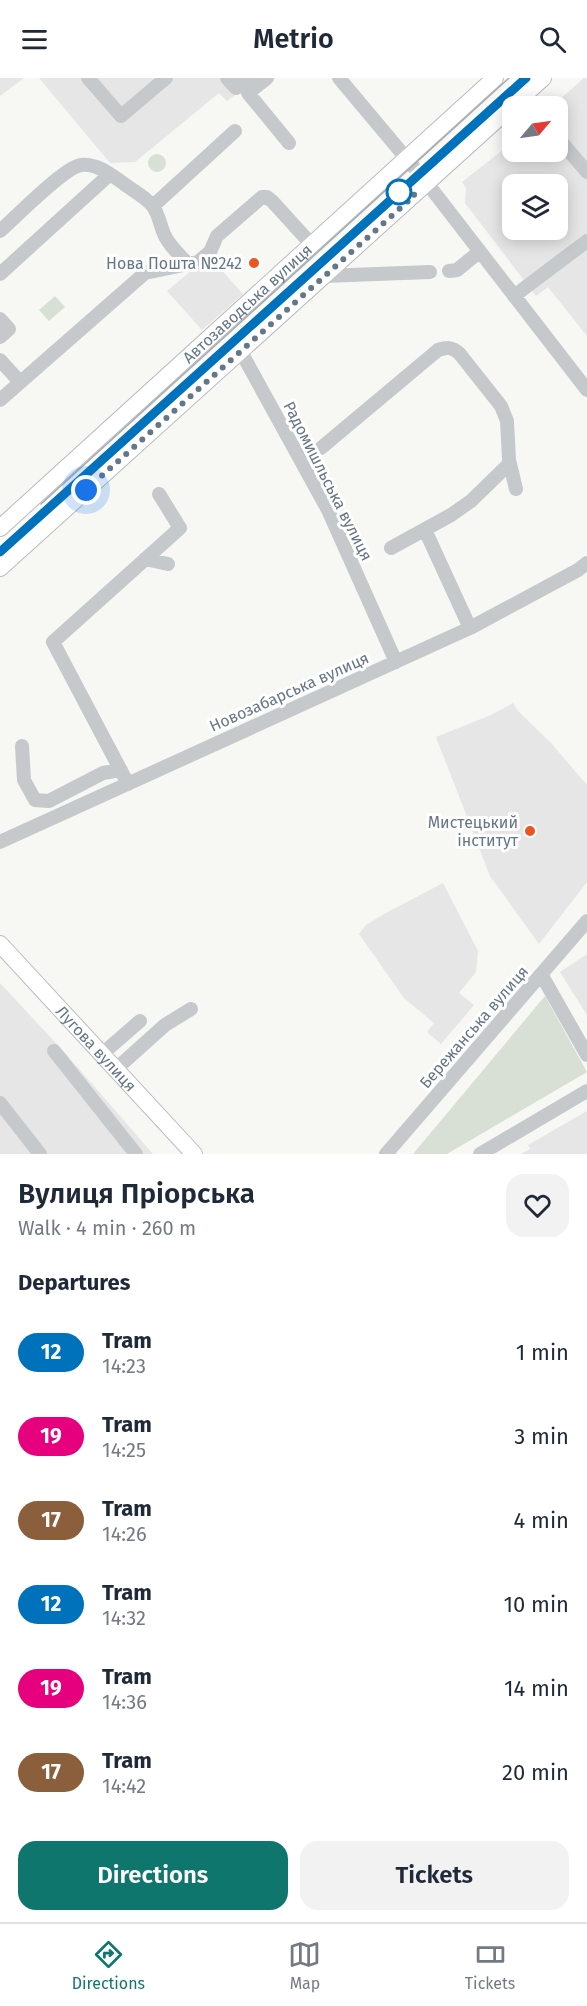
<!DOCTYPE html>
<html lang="en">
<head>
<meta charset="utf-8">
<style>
  body { margin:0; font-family:"Fira Sans",sans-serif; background:#f2f2f3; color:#1f2937; height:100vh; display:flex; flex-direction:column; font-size:22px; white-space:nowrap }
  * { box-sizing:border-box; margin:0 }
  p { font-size:20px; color:#747a83 }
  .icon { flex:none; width:33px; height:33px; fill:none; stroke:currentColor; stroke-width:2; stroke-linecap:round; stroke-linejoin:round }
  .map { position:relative; height:1076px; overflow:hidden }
  .sheet { display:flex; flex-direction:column; background:#fff; flex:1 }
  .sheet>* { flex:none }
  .badge { padding:0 12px; border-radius:20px; font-size:21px; line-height:39px }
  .needle { width:39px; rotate:61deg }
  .buttons { position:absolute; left:502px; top:18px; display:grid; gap:12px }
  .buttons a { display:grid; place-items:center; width:66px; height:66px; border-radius:12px; background:#fff; box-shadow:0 3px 15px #0003; font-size:30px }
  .you { position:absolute; width:30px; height:30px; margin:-15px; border:4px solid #fff; border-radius:50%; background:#1a73e8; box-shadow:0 0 0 9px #1a73e833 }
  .map>.badge { position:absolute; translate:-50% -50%; box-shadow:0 0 0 3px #fff }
  h2 { padding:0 18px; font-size:22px; line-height:54px }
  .round { display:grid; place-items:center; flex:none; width:63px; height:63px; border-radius:18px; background:#f2f2f3 }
  .overview { display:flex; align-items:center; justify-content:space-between; height:102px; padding:0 18px }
  h1 { font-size:28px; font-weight:600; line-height:45px }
  .action { display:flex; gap:12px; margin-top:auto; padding:12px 18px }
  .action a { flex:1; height:69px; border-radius:18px; background:#0f766e; color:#fff; font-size:24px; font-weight:600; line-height:69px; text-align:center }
  .action a+a { background:#f2f2f3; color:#1f2937 }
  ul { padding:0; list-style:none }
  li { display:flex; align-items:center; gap:18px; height:84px; padding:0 18px }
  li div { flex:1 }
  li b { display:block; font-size:22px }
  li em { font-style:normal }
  li .badge { min-width:66px; font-weight:700; text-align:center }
  header { display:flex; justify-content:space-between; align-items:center; height:78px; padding:0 18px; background:#fff; font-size:27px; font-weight:600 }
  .tabs { display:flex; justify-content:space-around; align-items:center; height:84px; border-top:2px solid #e0e1e3; background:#fff; font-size:16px; color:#747a83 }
  .tabs a { display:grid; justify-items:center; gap:3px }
  .tabs .on { color:#0f766e }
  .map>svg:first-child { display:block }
</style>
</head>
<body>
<header><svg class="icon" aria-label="menu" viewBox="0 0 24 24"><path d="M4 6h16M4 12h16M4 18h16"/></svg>Metrio<svg class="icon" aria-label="search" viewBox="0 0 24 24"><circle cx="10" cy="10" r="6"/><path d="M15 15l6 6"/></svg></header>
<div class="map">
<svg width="587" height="1076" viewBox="0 0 587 1076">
  <rect width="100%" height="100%" fill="#f7f7f4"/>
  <!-- built -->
  <path fill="#e5e6e5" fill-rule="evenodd" d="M0,0h24l-24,18z
    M39,0h219l-31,23 -8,-8 -84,69 -25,1z
    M584,0h3v258l-39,-49 -12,9 -71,-93 1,-15 -4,-6 51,-40v10h45v-46h-6zM513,106h45v46h-45z
    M209,178l34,38 -41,36 -35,-39z
    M513,625l5,8 33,32 36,42v97l-48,62 -49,-68 -54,-139 55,-22z
    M443,805l35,68 -2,21 -17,21 15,12 -33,39 -14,-12 7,-9 -30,-25 -45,-64 7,-9 18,-11z
    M587,876v61l-27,-43z
    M0,905l67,72 86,99h-153z
    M587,1033v43h-66l9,-5 -2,-4z"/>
  <!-- green -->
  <path fill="#d8dfd5" d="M148 85a9 9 0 1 1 18 0a9 9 0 1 1-18 0Z
    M55,218l10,11 -16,14 -10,-11z
    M545,918l42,76 -140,82h-34z"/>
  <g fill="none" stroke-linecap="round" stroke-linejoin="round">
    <!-- major casing -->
    <g stroke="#b8bcc0" stroke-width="18">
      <g id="major">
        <path id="s1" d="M0,450l495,-450"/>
        <path d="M0,490l543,-490"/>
        <path id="s2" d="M0,866l194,210"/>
      </g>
    </g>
    <!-- minor -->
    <path stroke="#c5c9cc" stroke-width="14" d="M88,0l33,38 45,-38
      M227,0l9,10 12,-10
      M267,0l-19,15 41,50
      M339,0l88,105 160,207
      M558,60l29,34
      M153,128l82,-75
      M0,153c16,-14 63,-63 81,-66 16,-2 30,10 42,18 9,7 21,13 29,22 7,9 8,20 12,29 5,12 15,20 23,29
      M449,193l8,-1 22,-18
      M0,196l110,-100
      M324,198l106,-4
      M514,218l73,-55
      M0,241l9,10 -9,8
      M240,272l88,160 68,152
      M0,282l20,22
      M0,322l145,-127 53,-11 12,-10 7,-16 45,-39h5l5,4 40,44
      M321,370l117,-98c9,-3 14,-3 21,3l42,53 6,15 2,39 7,29
      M425,452l45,98
      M391,470l60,-33 20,-14 39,-38
      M145,481l23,5
      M22,668l2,34 11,20 14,1 54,-28 18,-3
      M128,706l-75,-142 127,-114 -21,-34
      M0,764l470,-214 108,-58 9,-7
      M541,896l46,81
      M54,973l82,103
      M102,976l38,-33
      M116,991l49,-44 26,-16
      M0,1025l40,51
      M386,1076l201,-233
      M480,1076l107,-63"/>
    <!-- major -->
    <use href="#major" stroke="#fff" stroke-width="16"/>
    <!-- tram -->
    <path stroke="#a5abb1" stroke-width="1.5" d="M41,426l468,-426
      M0,475l526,-475"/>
  </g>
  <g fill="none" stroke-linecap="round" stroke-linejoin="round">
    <!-- line casing -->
    <g stroke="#fff" stroke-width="14">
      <path id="line" d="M0,474l526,-474"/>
    </g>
    <!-- line -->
    <use href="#line" stroke="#0072bc" stroke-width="9"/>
    <!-- walk -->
    <path stroke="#657686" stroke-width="6" stroke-dasharray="0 10.8" d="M86,412l329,-295 -16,-3"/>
  </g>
  <!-- markers -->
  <circle fill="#fff" stroke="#0072bc" stroke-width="3" cx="399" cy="114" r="12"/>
  <g fill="#ea5621" stroke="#fff" stroke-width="2">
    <circle cx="254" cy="185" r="6"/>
    <circle cx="530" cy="753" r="6"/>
  </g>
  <g text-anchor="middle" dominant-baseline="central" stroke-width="6" stroke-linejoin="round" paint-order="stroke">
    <!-- poi labels -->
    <g font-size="16" fill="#657686" stroke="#fff" text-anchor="end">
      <text x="242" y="185">Нова Пошта №242</text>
      <text x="518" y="744">Мистецький<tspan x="518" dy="18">інститут</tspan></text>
    </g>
    <!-- street labels -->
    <g font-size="16" fill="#657686" stroke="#fff">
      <text stroke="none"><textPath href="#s1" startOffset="334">Автозаводська вулиця</textPath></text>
      <text transform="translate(328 403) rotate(63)">Радомишльська вулиця</text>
      <text transform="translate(289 614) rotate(-24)">Новозабарська вулиця</text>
      <text transform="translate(474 949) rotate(-49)">Бережанська вулиця</text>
      <text stroke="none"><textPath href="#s2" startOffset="142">Лугова вулиця</textPath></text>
    </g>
  </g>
</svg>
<div class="buttons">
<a><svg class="needle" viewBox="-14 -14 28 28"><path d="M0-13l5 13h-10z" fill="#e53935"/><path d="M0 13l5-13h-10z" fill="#747a83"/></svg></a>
<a><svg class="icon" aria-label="layers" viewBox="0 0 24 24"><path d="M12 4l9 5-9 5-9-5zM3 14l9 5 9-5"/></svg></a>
</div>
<div class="you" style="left:86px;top:412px"></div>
</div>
<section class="sheet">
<div class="overview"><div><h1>Вулиця Пріорська</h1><p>Walk · 4 min · 260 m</p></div><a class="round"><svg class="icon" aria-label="heart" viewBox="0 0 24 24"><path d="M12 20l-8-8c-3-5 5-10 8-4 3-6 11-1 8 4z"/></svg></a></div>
<h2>Departures</h2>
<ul>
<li><span class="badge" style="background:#0072bc;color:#fff">12</span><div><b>Tram</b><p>14:23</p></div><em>1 min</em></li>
<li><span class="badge" style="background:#e6007e;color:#fff">19</span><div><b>Tram</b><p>14:25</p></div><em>3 min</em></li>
<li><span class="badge" style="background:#8b5e3c;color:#fff">17</span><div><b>Tram</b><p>14:26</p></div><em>4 min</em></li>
<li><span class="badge" style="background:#0072bc;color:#fff">12</span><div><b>Tram</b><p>14:32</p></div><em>10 min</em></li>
<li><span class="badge" style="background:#e6007e;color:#fff">19</span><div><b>Tram</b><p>14:36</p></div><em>14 min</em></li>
<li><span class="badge" style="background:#8b5e3c;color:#fff">17</span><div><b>Tram</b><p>14:42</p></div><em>20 min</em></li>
</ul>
<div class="action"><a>Directions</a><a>Tickets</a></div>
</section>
<nav class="tabs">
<a class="on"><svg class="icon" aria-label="directions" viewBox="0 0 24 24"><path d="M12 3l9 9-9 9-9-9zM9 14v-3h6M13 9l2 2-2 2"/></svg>Directions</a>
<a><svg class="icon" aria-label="map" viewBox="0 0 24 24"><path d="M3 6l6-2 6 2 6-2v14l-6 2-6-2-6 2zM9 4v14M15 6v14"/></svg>Map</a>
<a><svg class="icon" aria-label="tickets" viewBox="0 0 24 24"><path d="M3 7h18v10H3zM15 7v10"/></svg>Tickets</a>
</nav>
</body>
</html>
